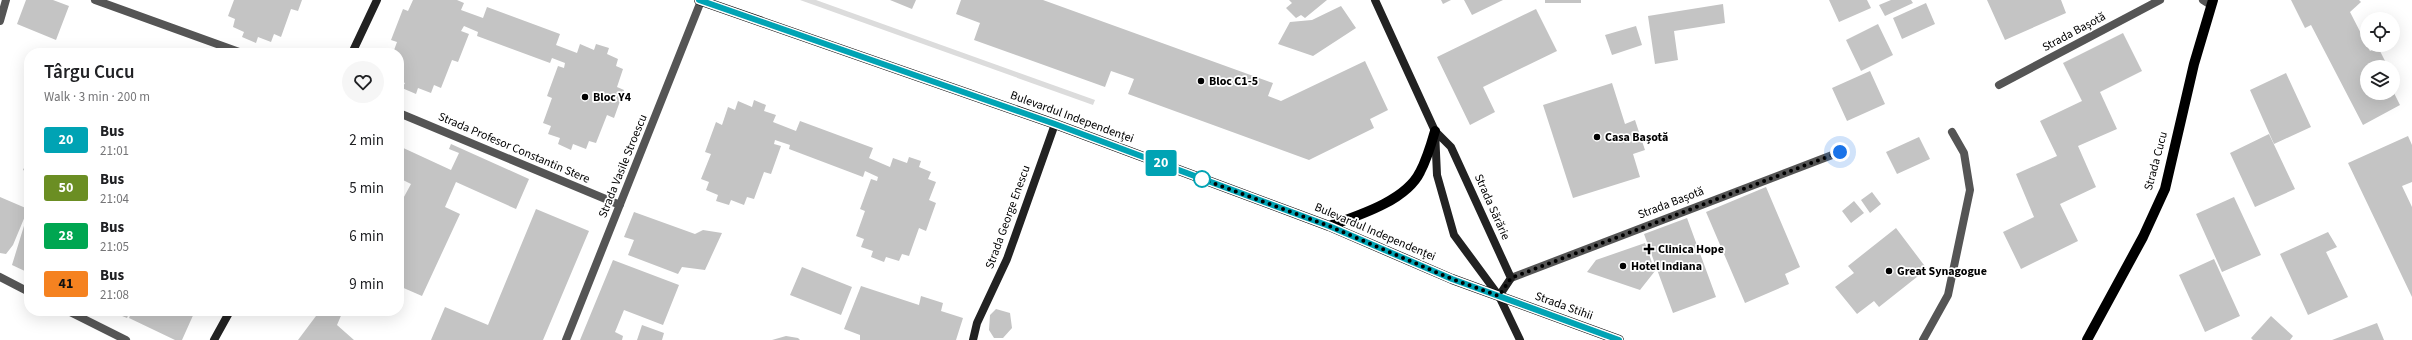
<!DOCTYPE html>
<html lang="en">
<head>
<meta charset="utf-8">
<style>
  body { margin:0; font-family:"Source Sans 3",sans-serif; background:#f6f6f6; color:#202124; height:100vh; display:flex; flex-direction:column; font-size:15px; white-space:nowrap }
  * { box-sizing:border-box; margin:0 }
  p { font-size:13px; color:#757577 }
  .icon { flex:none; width:22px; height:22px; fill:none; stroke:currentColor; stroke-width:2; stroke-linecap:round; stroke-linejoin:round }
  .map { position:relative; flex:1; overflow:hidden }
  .side { position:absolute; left:24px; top:48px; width:380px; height:268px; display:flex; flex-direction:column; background:#fff; border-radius:16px; box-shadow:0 4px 16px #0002 }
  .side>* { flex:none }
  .badge { padding:0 8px; border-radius:3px; font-size:14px; line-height:26px }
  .fabs { position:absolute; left:2360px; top:12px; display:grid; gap:8px }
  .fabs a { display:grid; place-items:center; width:40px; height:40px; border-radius:50%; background:#fff; box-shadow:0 4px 16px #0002; font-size:20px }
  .you { position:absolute; width:20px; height:20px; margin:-10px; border:3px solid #fff; border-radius:50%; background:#1a73e8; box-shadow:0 0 0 6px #1a73e833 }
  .map>.badge { position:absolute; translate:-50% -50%; box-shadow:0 0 0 2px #fff }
  .round { display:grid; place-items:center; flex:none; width:42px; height:42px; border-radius:21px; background:#f6f6f6 }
  .summary { display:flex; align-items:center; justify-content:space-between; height:68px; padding:0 20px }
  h1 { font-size:19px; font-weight:600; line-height:30px }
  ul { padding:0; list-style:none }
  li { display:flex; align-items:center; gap:12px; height:48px; padding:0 20px }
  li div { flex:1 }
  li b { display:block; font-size:15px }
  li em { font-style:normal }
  li .badge { min-width:44px; font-weight:700; text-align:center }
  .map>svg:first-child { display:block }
</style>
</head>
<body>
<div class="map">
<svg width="2412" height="340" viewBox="0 0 2412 340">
  <rect width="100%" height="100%" fill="#fff"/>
  <!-- green -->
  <path fill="#dcdcdc" d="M800,0h16l279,100 -2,5z"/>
  <!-- building -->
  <path fill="#c4c4c4" d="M26,0h27l16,6 -13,34 -39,-16z
    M234,0h68l-4,11 -7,-2 -10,28 -7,-3 -3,8 -13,-5 -2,6 -14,-6 2,-5 -11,-5 2,-8 -7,-3z
    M413,0h44l7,3 -3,7 22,8 4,-11 73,27 -4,11 21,8 3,-9 14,6 2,-6 13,4 -2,6 11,5 -2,7 7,3 -6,18 7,3 -10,28 -7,-3 -11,28 -7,-2 -3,8 -13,-5 -2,6 -13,-6 2,-6 -12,-4 3,-8 -8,-3 9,-25 -5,-2 11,-30 6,2 1,-5 -13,-5 -2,5 -73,-27 1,-4 -14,-6 -3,5 8,3 -11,28 -6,-2 -11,28 -7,-3 -3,8 -13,-5 -2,6 -14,-6 3,-5 -6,-2v-28h-6l4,-11 -6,-2 12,-31 5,2z
    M890,0h26l-4,9z
    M961,0h82l230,83 -5,13 13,5 84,-40 23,49 -18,9 4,9 -65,32 -181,-66 6,-15 -20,-7 -3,-1 -6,16 -131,-47 6,-17 -24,-9z
    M1289,0h38l-22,18 -4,-3 -5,3 -10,-10 6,-5z
    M1441,0h10l-8,4z
    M1464,0h39l-31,15z
    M1545,0h36v3h-36z
    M1829,0h38l4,8 -32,14z
    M1891,0h20l2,3 -28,13 -6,-11z
    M1987,0h74l5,13 -61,27z
    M2291,0h68l2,2 -11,10 20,39 8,-4 10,20h-21v26h27l6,12 -37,20 -52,-100 -6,3z
    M1926,3l9,21 -33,15 -9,-21z
    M1723,4l2,19 -51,8 4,29 -23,4 -7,-48z
    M1341,6l15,22 -43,28 -35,-12 12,-22 22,-2z
    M1536,9l21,42 -74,36 12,25 -25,13 -33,-68z
    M1878,24l15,31 -32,16 -15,-31z
    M1636,26l6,19 -30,10 -7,-20z
    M2123,33l19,38 -42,21 17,37 -39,17 18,41 -36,17 18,37 -57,28 -18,-37 31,-15 -18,-43 41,-18 -17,-35 42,-20 -19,-38z
    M1870,71l15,33 -38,17 -15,-33z
    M2286,73l25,54 -37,17 -24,-54z
    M1612,83l13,41 10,-4 10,30 -12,4 7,23 -67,21 -30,-93z
    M754,100l12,5 -2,6 12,4 -3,7 23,9 4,-10 73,27 -4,10 21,9 3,-9 14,5 2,-6 12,4 -2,6 12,5 -3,7 8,3 -7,18 7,3 -10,28 -7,-3 -10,28 -7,-2 -3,7 -13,-4 -2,5 -13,-5 2,-6 -12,-4 3,-8 -8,-3 9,-25 -5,-2 11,-30 6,2 1,-4 -13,-6 -2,6 -74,-28 1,-4 -15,-5 -1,4 7,2 -10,28 -7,-2 -10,27 -7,-2 -3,8 -13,-5 -2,5 -13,-4 2,-6 -12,-5 3,-8 -8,-3 10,-25 -6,-2 11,-30 6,3 6,-18 7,3 3,-9 14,6z
    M399,121l4,2 -4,8z
    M2269,134l26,55 -40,18 -25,-54z
    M2408,136l4,9v37l-10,4 10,21v90l-64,-134z
    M1919,137l11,22 -33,15 -11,-22z
    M451,144l78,35 -13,30 -60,-27 -11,25 15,7 -38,82 -23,-10v-80l12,-22 -12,-6v-32l52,24 8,-17 -10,-4z
    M29,157v16l-6,-3z
    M1766,187l34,80 -15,7 4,10 -44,19 -39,-91z
    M1872,192l9,12 -11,9 -9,-13z
    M0,197l28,12 -15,36 -7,9 -6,-1z
    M2234,197l27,58 -39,17 -26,-58z
    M1854,201l10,12 -13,10 -9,-12z
    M536,209l53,22 -46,109h-112l14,-33 43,18z
    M634,212l61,22 8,-4 19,3 -17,37 -23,-3 -4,7 -50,-19 6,-15 -10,-3z
    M27,216l2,1v56l-17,-8z
    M1687,218l29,79 -43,16 -29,-79z
    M1896,228l31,41 -48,38 -5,-6 -17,13 -22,-27 19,-14 -6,-7z
    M2328,232l9,15 -11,5 22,45 -40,18 -28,-61z
    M1645,243l10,28 -15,19 -53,-18 9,-12z
    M2214,259l26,57 -35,16 -26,-57z
    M613,260l66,25 -16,40 -39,-15 -9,22 8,4 -1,4h-42z
    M802,267l50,20 -11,28 -51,-20z
    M861,286l58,19 2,-9 22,7 -2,8 22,7 -7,22h-96v-5l-16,-6z
    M996,309l14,4 2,15 -9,10h-9l-5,-8 1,-15z
    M110,311h20l-3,7z
    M132,311h63l-13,29h-7l-46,-22z
    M306,311h37l-6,14 17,15h-56l18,-24z
    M2271,316l22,20 -3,4h-37l-2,-2z
    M2377,323l7,17h-52z
    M642,325l22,8 -2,7h-25z
    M786,336l12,2 2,2h-28z"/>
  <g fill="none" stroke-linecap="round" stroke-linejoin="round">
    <!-- street -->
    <path stroke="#555" stroke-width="8" d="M95,0l147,53
      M2203,0l8,5
      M0,21l6,-21
      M1999,85l161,-85
      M399,113l221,92
      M0,277l29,15
      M1511,278l329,-126
      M68,311l58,29
      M566,340l135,-339
      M1923,340l25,-45 22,-105 -6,-37 -12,-21"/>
    <!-- secondary -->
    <path stroke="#222" stroke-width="8" d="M1375,0l60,131 2,44 17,60 45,61 21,44
      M352,53l25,-53
      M1435,131l16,16 60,131 -12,18
      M214,340l16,-29
      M973,340l4,-17 30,-64 48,-135"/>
    <!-- primary -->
    <path stroke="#000" stroke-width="10" d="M699,0l356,124 274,102 123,53 167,61
      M1329,226c28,-10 77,-25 91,-54 7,-13 11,-27 15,-41
      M2087,340l56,-103 22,-48 29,-125 19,-64"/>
  </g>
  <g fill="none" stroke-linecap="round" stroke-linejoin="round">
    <!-- line casing -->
    <g stroke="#fff" stroke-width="9">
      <path id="line" d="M699,0l356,124 274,102 123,53 167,61"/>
    </g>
    <!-- line -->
    <use href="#line" stroke="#00a3b4" stroke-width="6"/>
    <!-- walk -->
    <path stroke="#000" stroke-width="4" stroke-dasharray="0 7.2" d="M1202,179l127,47 123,53 47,17 12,-18 329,-126"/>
  </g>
  <!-- markers -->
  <g fill="#000" stroke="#fff" stroke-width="1.5">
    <circle cx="1201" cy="81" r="4"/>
    <circle cx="585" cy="97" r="4"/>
    <circle cx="1597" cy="137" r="4"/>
    <path d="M1647 243h4v4h4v4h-4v4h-4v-4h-4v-4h4z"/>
    <circle cx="1623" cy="266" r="4"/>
    <circle cx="1889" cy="271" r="4"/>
  </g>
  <circle fill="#fff" stroke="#00a3b4" stroke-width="2" cx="1202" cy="179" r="8"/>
  <g text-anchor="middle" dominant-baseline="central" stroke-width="3.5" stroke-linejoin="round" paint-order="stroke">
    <!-- street labels -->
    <g font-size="12" fill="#000" stroke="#fff">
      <text transform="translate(2074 32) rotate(-28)">Strada Bașotă</text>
      <text transform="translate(1072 117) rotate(20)">Bulevardul Independenței</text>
      <text transform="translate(514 148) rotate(23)">Strada Profesor Constantin Stere</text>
      <text transform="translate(2156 161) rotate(-75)">Strada Cucu</text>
      <text transform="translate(623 166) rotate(-68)">Strada Vasile Stroescu</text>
      <text transform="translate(1671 203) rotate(-21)">Strada Bașotă</text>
      <text transform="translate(1492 207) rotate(66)">Strada Sărărie</text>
      <text transform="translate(1008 217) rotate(-70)">Strada George Enescu</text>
      <text transform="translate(1375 232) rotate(23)">Bulevardul Independenței</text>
      <text transform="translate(1564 306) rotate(20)">Strada Stihii</text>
    </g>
    <!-- poi labels -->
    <g font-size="12" font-weight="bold" fill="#000" stroke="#fff" text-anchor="start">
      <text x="1209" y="81">Bloc C1-5</text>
      <text x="593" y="97">Bloc Y4</text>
      <text x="1605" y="137">Casa Bașotă</text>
      <text x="1658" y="249">Clinica Hope</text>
      <text x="1631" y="266">Hotel Indiana</text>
      <text x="1897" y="271">Great Synagogue</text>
    </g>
  </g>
</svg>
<div class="fabs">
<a><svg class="icon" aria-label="locate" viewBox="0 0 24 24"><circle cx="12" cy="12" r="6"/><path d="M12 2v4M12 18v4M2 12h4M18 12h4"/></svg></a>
<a><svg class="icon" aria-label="layers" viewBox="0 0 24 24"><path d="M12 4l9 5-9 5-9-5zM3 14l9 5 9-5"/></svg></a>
</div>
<div class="you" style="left:1840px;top:152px"></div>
<b class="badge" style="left:1161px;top:163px;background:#00a3b4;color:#fff">20</b>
<section class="side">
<div class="summary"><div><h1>Târgu Cucu</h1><p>Walk · 3 min · 200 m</p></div><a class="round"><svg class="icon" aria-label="heart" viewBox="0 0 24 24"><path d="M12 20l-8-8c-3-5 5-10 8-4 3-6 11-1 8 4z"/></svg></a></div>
<ul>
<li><span class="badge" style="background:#00a3b4;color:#fff">20</span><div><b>Bus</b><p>21:01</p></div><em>2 min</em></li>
<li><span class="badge" style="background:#6b8e23;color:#fff">50</span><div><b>Bus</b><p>21:04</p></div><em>5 min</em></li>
<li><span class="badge" style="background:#00a651;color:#fff">28</span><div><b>Bus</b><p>21:05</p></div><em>6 min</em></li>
<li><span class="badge" style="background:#f58220;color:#111">41</span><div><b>Bus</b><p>21:08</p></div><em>9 min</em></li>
</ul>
</section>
</div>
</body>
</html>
